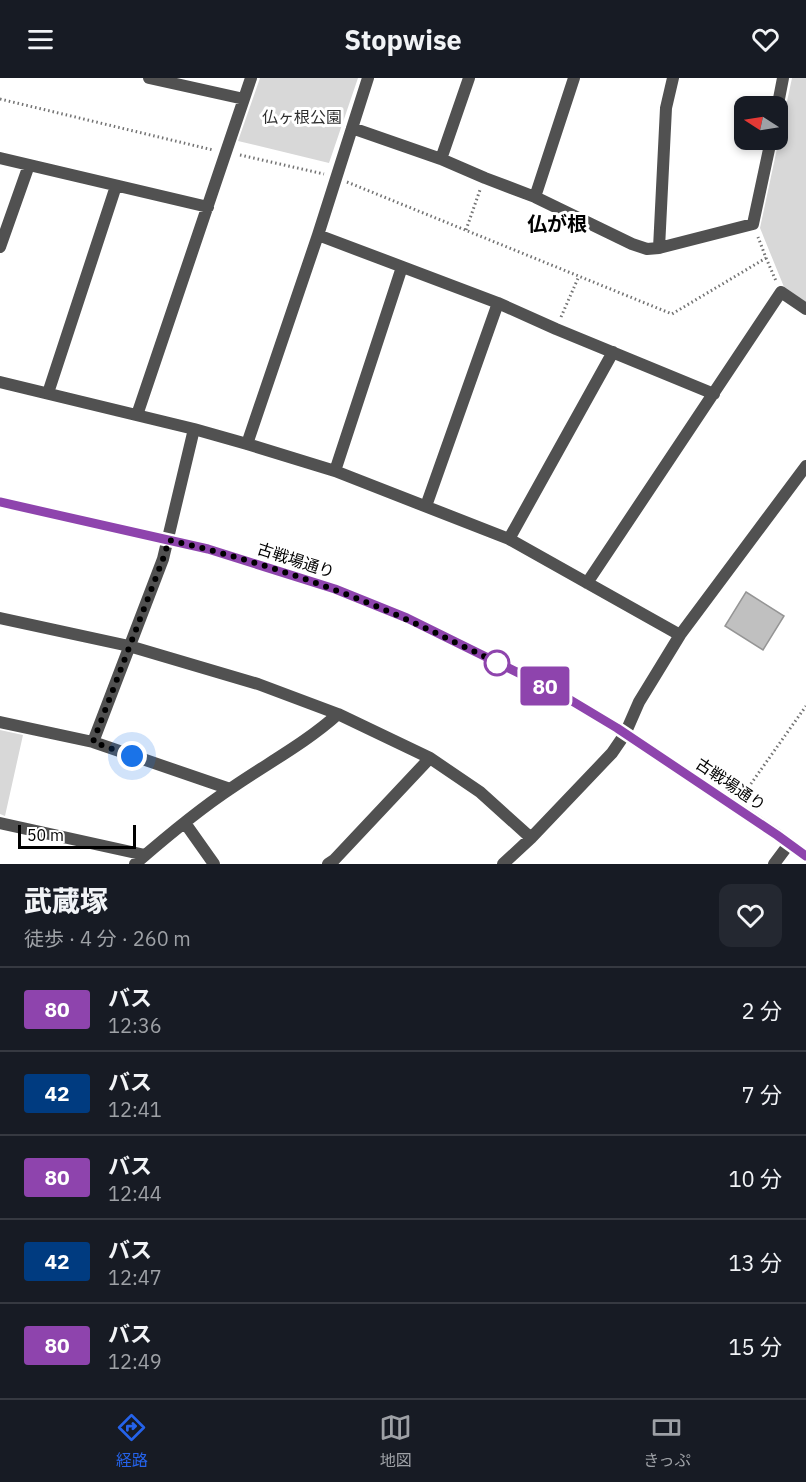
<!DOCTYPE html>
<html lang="ja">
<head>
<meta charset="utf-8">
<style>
  body { margin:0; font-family:"IBM Plex Sans","Noto Sans JP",sans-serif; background:#242831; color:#f1f3f6; height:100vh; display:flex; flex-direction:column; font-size:22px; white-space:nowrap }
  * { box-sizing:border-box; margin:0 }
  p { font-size:20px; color:#9ea1a6 }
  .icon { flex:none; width:33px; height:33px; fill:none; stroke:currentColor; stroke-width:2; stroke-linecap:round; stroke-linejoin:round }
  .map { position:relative; height:786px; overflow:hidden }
  .drawer { display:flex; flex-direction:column; background:#171b24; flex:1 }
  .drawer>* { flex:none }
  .badge { padding:0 12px; border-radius:4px; font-size:21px; line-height:39px }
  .needle { width:39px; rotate:282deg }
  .tools { position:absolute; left:734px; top:18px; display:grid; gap:12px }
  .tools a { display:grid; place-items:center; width:54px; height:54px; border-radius:12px; background:#171b24; box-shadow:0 3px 9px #0003; font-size:30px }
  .scale { position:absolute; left:18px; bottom:15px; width:118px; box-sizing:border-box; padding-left:6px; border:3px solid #000; border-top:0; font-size:16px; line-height:21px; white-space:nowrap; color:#000; -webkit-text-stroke:4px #fff; paint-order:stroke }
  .you { position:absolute; width:30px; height:30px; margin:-15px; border:4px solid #fff; border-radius:50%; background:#1a73e8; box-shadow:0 0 0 9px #1a73e833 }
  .map>.badge { position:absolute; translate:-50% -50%; box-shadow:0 0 0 3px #fff }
  .round { display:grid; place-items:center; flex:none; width:63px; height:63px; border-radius:12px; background:#242831 }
  .overview { display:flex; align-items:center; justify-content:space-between; height:102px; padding:0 24px }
  h1 { font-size:28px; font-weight:800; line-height:45px }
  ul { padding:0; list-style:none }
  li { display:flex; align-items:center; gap:18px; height:84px; padding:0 24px; border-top:2px solid #363941 }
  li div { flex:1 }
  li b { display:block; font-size:22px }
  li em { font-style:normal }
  li .badge { min-width:66px; font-weight:700; text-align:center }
  header { display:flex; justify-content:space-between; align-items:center; height:78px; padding:0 24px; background:#171b24; font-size:27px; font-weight:800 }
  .tab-bar { display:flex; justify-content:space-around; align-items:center; height:84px; border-top:2px solid #363941; background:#171b24; font-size:16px; color:#9ea1a6 }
  .tab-bar a { display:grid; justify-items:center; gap:3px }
  .tab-bar .on { color:#2563eb }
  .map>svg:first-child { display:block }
</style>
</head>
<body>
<header><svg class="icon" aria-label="menu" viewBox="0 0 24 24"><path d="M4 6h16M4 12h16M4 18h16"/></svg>Stopwise<svg class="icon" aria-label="heart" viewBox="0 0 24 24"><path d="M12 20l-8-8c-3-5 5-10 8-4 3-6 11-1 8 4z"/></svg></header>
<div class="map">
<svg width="806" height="786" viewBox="0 0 806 786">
  <rect width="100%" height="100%" fill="#fff"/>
  <!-- green -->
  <path fill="#d8d8d8" d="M260,0h98l-29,85 -91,-22z
    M792,0h14v224l-22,-15 -24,-59z
    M0,652l23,5 -18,81 -5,-2z"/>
  <!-- building -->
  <path fill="#c0c0c0" stroke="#959595" stroke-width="1.5" d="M746,514l38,24 -21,34 -38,-24z"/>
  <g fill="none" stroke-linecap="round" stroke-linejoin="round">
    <!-- path -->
    <path stroke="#737373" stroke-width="3" stroke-dasharray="1.5 3" stroke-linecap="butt" d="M0,21l213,51
      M240,77l84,19
      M347,104l325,132 94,-56 -8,-21
      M466,152l14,-40
      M766,180l10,23
      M561,239l18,-41
      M743,717l63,-89"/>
    <!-- minor -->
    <path stroke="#515151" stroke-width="12" d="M149,0l95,21
      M777,31l6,-31
      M352,50l89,31 44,19 50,19 97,47 15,5 12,-1 94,-24 18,-84
      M0,80l208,49
      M441,81l28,-81
      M535,119l39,-119
      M318,157l180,68 58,26 158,65
      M0,169l29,-82
      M659,170l7,-140 7,-30
      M0,304l194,47 53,15 88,27 174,68 171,96
      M48,315l68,-207
      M137,337l114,-337
      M247,366l71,-209 50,-157
      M335,393l67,-204
      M426,428l72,-203
      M509,461l104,-187
      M587,505l194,-291 25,17
      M0,540l129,28 129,38 80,30 92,44 50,34 51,46
      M0,644l93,20 137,47
      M93,664l70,-183 31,-130
      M0,745l145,32
      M185,745l29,41
      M135,786c31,-27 63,-54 98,-77 35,-24 74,-45 105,-73
      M328,786l6,-4 96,-102
      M503,786l28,-26 81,-85 13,-19 14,-32 41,-67 126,-169
      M774,786l15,-20"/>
    <!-- tertiary -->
    <path stroke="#515151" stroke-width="12" d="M0,424l208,47 127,40 72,29 150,74 60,36 161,107 28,21"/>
  </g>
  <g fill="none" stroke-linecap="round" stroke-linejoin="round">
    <!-- line casing -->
    <g stroke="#fff" stroke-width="14">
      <path id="line" d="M0,424l208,47 127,40 72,29 150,74 60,36 160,107 29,21"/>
    </g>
    <!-- line -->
    <use href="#line" stroke="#8e44ad" stroke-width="9"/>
    <!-- walk -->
    <path stroke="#000" stroke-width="6" stroke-dasharray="0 10.8" d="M132,678l-39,-14 70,-183 6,-19c96,22 190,55 279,99 16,8 33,15 49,24"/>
  </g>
  <!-- markers -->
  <circle fill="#fff" stroke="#8e44ad" stroke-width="3" cx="497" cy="585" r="12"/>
  <g text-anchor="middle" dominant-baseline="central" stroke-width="6" stroke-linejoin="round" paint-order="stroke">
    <!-- park labels -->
    <g font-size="16" fill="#2f2f2f" stroke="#fff">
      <text x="302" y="39">仏ヶ根公園</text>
    </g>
    <!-- street labels -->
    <g font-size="16" fill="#000" stroke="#fff">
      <text transform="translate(296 482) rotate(18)">古戦場通り</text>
      <text transform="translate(731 706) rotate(34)">古戦場通り</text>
    </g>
    <!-- quarter labels -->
    <g font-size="20" font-weight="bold" fill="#000" stroke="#fff">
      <text x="557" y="145">仏が根</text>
    </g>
  </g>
</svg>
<div class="tools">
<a><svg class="needle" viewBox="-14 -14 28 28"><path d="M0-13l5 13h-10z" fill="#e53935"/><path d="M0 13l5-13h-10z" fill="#9ea1a6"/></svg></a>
</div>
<div class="scale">50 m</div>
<div class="you" style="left:132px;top:678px"></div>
<b class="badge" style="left:545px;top:608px;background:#8e44ad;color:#fff">80</b>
</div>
<section class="drawer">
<div class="overview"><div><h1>武蔵塚</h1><p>徒歩 · 4 分 · 260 m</p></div><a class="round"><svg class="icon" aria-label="heart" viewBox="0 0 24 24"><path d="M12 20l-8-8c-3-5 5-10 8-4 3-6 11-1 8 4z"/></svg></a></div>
<ul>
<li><span class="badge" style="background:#8e44ad;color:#fff">80</span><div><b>バス</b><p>12:36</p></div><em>2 分</em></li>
<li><span class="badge" style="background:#003b80;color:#fff">42</span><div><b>バス</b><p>12:41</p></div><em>7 分</em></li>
<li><span class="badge" style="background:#8e44ad;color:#fff">80</span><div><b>バス</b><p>12:44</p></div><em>10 分</em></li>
<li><span class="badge" style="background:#003b80;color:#fff">42</span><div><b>バス</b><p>12:47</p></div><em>13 分</em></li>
<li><span class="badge" style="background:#8e44ad;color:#fff">80</span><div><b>バス</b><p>12:49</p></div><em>15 分</em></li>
</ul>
</section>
<nav class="tab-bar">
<a class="on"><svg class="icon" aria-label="directions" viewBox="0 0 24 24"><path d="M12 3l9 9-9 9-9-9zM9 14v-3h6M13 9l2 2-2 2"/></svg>経路</a>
<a><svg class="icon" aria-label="map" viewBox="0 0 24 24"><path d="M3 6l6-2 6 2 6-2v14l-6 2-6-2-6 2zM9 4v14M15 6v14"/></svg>地図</a>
<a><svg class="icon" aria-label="tickets" viewBox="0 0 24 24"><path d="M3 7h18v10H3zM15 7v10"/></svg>きっぷ</a>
</nav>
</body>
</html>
